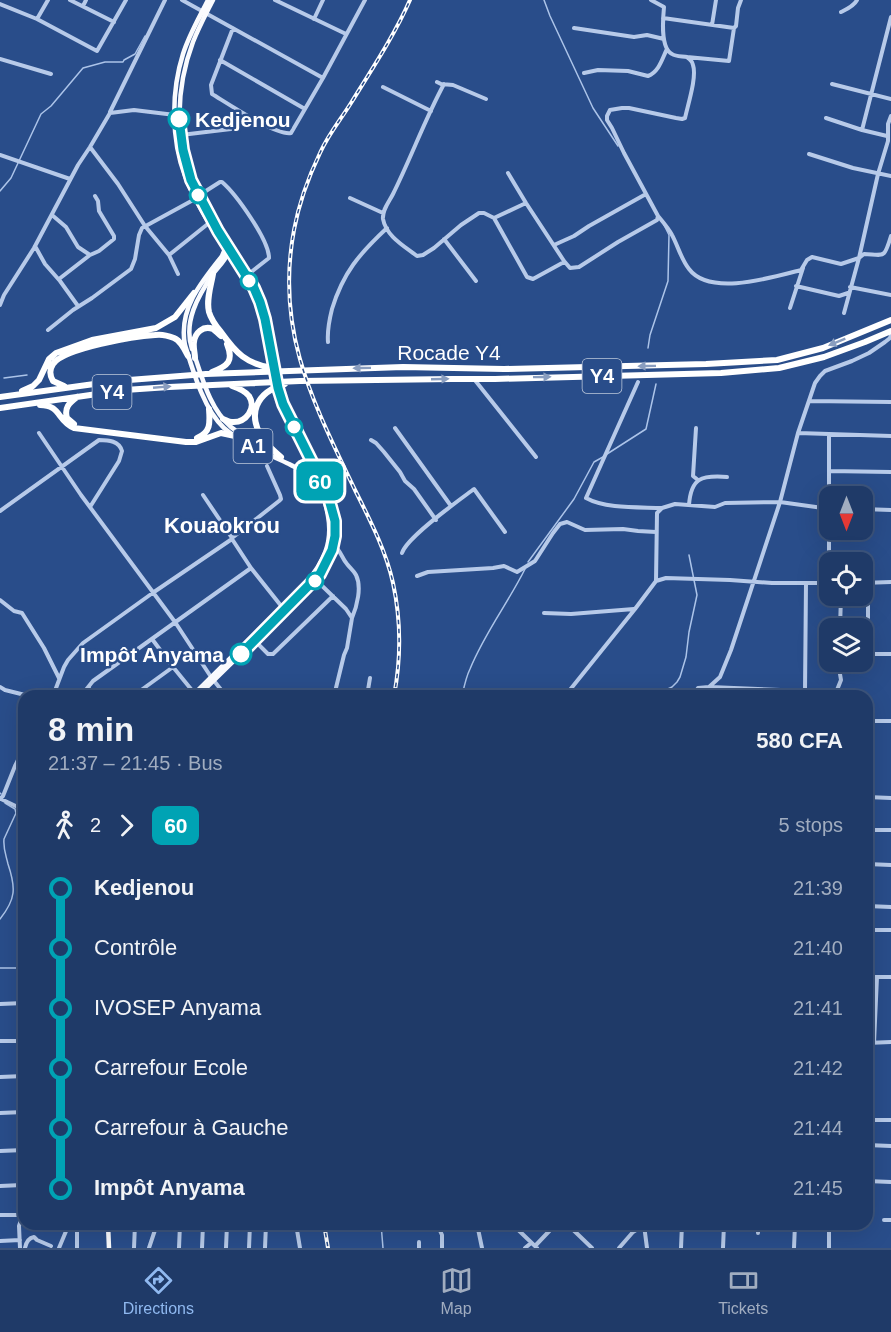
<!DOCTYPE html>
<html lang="en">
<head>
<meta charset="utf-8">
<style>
  body { margin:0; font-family:Arial,sans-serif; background:#2c4571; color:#f1f3f6; height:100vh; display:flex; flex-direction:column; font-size:22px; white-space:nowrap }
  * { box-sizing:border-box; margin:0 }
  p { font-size:20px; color:#a1adc0 }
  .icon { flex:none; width:33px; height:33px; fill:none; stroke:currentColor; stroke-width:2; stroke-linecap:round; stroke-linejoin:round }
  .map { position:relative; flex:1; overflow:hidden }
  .panel { position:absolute; left:18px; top:690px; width:855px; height:540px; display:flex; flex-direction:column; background:#1f3a68; border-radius:18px; box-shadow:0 6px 24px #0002,0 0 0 2px #3c547c }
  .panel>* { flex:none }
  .badge { padding:0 12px; border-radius:9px; font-size:21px; line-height:39px }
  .needle { width:39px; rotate:180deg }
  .controls { position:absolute; left:819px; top:486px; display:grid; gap:12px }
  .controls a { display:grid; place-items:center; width:54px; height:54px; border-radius:12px; background:#1f3a68; box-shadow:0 6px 24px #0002,0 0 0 2px #3c547c; font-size:30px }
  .map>.badge { position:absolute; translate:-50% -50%; box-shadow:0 0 0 3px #fff }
  .legs { display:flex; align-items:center; gap:9px; height:66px; padding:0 30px; font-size:20px }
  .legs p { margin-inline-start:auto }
  .head { display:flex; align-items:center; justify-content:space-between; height:102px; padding:0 30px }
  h1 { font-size:33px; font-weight:800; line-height:45px }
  ul { padding:0 30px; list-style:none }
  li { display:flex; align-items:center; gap:21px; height:60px; font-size:22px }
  li i { display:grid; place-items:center; width:9px; height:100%; margin:0 8px; background:currentColor }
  li i::after { content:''; width:15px; height:15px; margin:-8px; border:4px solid; border-radius:50%; background:#1f3a68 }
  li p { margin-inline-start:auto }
  li:first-child i { background:linear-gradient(#0000 50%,currentColor 0) }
  li:last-child i { background:linear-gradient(currentColor 50%,#0000 0) }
  .dock { display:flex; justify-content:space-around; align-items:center; height:84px; border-top:2px solid #3c547c; background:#1f3a68; font-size:16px; color:#a1adc0 }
  .dock a { display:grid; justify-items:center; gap:3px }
  .dock .on { color:#90b9f0 }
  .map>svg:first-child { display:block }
</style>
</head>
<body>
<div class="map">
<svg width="891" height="1248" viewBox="0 0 891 1248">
  <rect width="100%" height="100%" fill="#294d8a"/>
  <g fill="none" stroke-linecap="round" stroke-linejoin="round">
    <!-- stream -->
    <path stroke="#acc4e9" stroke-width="1.5" d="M544,0l6,16 43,92 25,38
      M0,191l11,-13 30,-64 10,-8 32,-38 22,-6h18l1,-2 11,-6 10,-18
      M648,348l2,-13 18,-54 1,-46 -5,-10
      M4,378l23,-3
      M607,454l39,-25 10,-45
      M528,562l46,-63 20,-37 9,-5
      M462,696c2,-9 4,-19 8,-27 14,-35 38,-66 55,-100
      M653,696l19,-9 5,-5 3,-5 6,-20 3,-25 8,-37 -8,-40
      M0,793l1,1
      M0,919c16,-20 16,-31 8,-55 -2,-9 -5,-15 -4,-25l12,-26 -1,-4 -10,-6
      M0,968h24
      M381,1224l2,24"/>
    <!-- minor -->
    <path stroke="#b7cae9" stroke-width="4" d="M48,0l-11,19 60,32 29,-51
      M70,0l44,22
      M182,0l141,78
      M275,0l71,34
      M0,4l37,15
      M83,6l3,-6
      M841,12c6,-3 13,-6 16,-12
      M663,18l71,10 2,-2 2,-18 3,-8
      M314,19l9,-19
      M712,25l4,-25
      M233,28l-22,57 1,9c15,9 64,42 79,39l32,-55 42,-78
      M574,28l60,9 13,-2 17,4
      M687,57l42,4 5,-33
      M0,59l51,15
      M220,60l85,49
      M584,73l14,-3 30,1 20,5c11,-4 14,-17 19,-27
      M437,82l4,2 12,1 33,14
      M444,84c-19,35 -33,74 -51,110 -4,8 -11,16 -10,25 3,17 21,27 34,37l6,-1 11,-7 27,-23 18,-12h5l10,5 33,59 6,2 31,-17
      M832,84l59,15
      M383,87l48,24
      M110,112l55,-112
      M826,118l36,12 25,6
      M862,130l29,-113
      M181,135l50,-6
      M90,147l28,37 27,42 24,29
      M809,154l44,14 38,8
      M0,155l70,24
      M508,173l18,30 38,58 6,7 9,-1 39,-25 39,-22 1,-4 -34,-63 -12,-25 -5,-8v-4l3,-6 12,-2h7l47,10 6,1 3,-1c3,-14 12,-41 8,-53 -1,-5 -3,-5 -6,-8 -4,-1 -11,0 -15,-3 -12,-6 -9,-36 -8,-47l-13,-7
      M198,196l22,-14h2c14,12 47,58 47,76l-23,18
      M350,198l33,15
      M52,215l14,12 12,20 12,8
      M658,216c5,6 11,13 14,19 6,11 9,24 17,34 21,28 84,8 112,1l6,-10 5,-3 29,7 18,-6 19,-84 10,-33v-17l3,-8
      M494,218l32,-15
      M444,239l32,42
      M554,245l20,-9 15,-10 57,-32
      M35,246l10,18 15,17 18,25
      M178,274l-9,-19 40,-32
      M59,279l31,-24 9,-4 15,-12v-3l-15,-25 -1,-10 -3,-5
      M796,286l43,10 9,-3
      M850,287l41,8
      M0,305l4,-10 30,-47 44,-83 12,-18 20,-34 24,-3 41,5
      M790,308l13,-40
      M844,313l15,-55 5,-4c21,1 20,5 27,-18
      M48,330l25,-20 19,-12 39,-29 4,-10 4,-24 3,-7 53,-29
      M328,342c-1,-12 1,-21 4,-33 11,-36 27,-55 55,-81
      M474,379l62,78
      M638,382l-52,116c20,11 52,9 76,10
      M809,401l82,1
      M395,428l56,78
      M696,428l-3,48 5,4
      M39,433l42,62 94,127 36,55 15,19
      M798,433l93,3
      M371,440l5,3 8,9 16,20 5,9 9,8 22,31
      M829,471l62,1
      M203,495l29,43
      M689,505c2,-27 12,-30 38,-28
      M862,509l29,1
      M0,511l99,-71c10,0 20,1 23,11l-3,10 -29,46
      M232,539l19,29 31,39
      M333,545c8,5 8,12 14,19 3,4 7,7 9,11 6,12 1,31 -4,43
      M402,553c5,-16 56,-52 72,-64l31,43
      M417,576l11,-4 65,-4 11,-2 13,6 18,-11 18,-28 7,-9 7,-2 18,8 38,-1 15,2 18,1
      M315,579l31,30 6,9 -5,30 -3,7 -10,41
      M656,581l1,-68 5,-5 13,-4 40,3 10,-4 55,-1 50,7
      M829,583v-149
      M862,583l29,-1
      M868,583v71h23
      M0,600l14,11 8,2 22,35 15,30
      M544,613l27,1 63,-5
      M840,628l1,-32
      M152,639l21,28 22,27
      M255,641l13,13h5l60,-58
      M0,687l5,3 24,6
      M710,687l95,4 1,-108
      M805,691l32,-1 4,-10 -3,-18
      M335,694l7,2
      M53,696l11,-29 4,-7 15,-17 71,-51 78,-53v-1l47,-37 2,-2 -1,-4 -13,-29
      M77,696l8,-5 8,-10 158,-113
      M88,696l1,-10
      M133,696l40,-29
      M367,696l3,-18
      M565,696l70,-87 21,-28 10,-3 64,2 42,3h58
      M693,696l5,-8 11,-1 11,-10 11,-27 49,-148 18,-69 17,-50 5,-7 5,-5 27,-10 17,-8 16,-11 5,-4 1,-3
      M867,721h24
      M867,797l24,1
      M0,799l3,-3 12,-30 9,-18
      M1,799l23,11
      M867,830h24
      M867,864l24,1
      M867,906l24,1
      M867,930h24
      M867,977h24
      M0,1004l24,-1
      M0,1041h24
      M867,1043l24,-1
      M874,1043l3,-66
      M0,1077l24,-1
      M0,1113l24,-1
      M868,1120l2,-77
      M868,1120h23
      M867,1145l24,1
      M0,1151l24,-1
      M867,1181l24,1
      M0,1186l22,-1 2,2
      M0,1215h23
      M884,1220h7
      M77,1224v24
      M296,1224l4,24
      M437,1224l5,11v13
      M477,1224l5,24
      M512,1224l25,24
      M567,1224l25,24
      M624,1224l9,8
      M758,1224v9
      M829,1224v24
      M644,1225l3,23
      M0,1241l20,-1
      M535,1246l21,-22
      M20,1248l-1,-22 5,-15
      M25,1248c1,-5 3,-10 9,-11l3,3 14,6
      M59,1248l10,-24
      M134,1248l1,-24
      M149,1248l8,-24
      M179,1248l1,-24
      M202,1248l1,-24
      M226,1248l1,-24
      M249,1248l1,-24
      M265,1248l1,-24
      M419,1248v-6
      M525,1248l6,-5
      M619,1248l14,-16 11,-7
      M681,1248l1,-24
      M723,1248l1,-24
      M794,1248l1,-24"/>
    <!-- major -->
    <path stroke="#fafbfe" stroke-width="4.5" d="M192,349c-9,-27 6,-53 21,-75 6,-8 13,-14 16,-23 -12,-22 -26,-43 -36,-65 -19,-45 -17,-99 0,-144 6,-15 13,-28 20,-42
      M195,357c8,24 16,53 36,70 12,10 27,16 40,24
      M192,696l114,-113c17,-20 27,-40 22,-67 -2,-11 -5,-26 -12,-35 -6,-8 -18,-12 -27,-17 -21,-10 -47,-20 -65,-36 -20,-18 -31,-57 -39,-83 -7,-35 16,-63 37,-89l3,-7c-15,-24 -30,-47 -40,-73 -14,-37 -14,-84 -2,-122 6,-19 16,-36 25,-54
      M198,696l111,-109c22,-24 31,-52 22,-83 -3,-12 -7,-20 -16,-28
      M108,1224l1,24"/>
    <!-- highway -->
    <path stroke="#fff" stroke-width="6" d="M213,274c-2,12 -7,26 -4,38 2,7 7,14 12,20 15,21 25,32 52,36
      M195,358c0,-5 -2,-11 -1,-16 1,-9 9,-17 19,-13 2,1 6,6 8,7
      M212,372c16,-6 22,-11 15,-28
      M64,386l-11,-5c-3,-5 -4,-11 0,-17 11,-16 83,-28 102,-29 6,-1 14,1 19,3 7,3 11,12 14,18
      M22,391l11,-5 6,-6 10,-21 7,-6 36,-13 64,-12 19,-11 19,-24
      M0,397l116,-16 90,-7 197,-7 101,2 202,-5 71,-4 46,-12 68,-28
      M40,405c21,0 17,16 34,23l112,14h10l25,-9 14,3
      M0,408l125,-18 44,-3 131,-6 152,-2h43l226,-6 58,-5 45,-11 41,-15 26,-11
      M223,419c3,1 6,3 9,3 14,1 25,-14 17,-26 -4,-5 -11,-8 -17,-10
      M74,424l-7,-6c-3,-10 2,-15 10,-21
      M197,438c14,-6 13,-15 12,-29
      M281,457c-6,-5 -13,-11 -17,-17 -18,-25 -8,-48 21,-56"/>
    <!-- rail casing -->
    <g stroke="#fff" stroke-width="4">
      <path id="rail" d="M394,696c7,-37 7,-76 -1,-113 -7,-32 -23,-63 -38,-93 -42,-88 -80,-159 -61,-260 5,-27 14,-52 26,-77 8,-18 21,-34 31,-50 21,-34 43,-67 59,-103
        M324,1224l4,24"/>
    </g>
    <!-- rail -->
    <use href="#rail" stroke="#294d8a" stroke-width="1.5" stroke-dasharray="4.5" stroke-linecap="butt"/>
  </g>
  <!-- one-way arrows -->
  <defs><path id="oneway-solid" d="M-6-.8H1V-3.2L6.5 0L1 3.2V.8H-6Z" transform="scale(1.5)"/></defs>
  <g fill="#899dbf">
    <use href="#oneway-solid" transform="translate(837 342) rotate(158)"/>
    <use href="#oneway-solid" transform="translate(647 366) rotate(179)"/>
    <use href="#oneway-solid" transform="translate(362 368) rotate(179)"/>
    <use href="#oneway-solid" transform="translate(542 377) rotate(-1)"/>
    <use href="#oneway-solid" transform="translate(440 379) rotate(-2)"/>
    <use href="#oneway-solid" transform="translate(162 387) rotate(-5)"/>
  </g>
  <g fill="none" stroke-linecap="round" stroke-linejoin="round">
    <!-- line-1 casing -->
    <g stroke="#fff" stroke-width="14">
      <path id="line-1" d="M179,119l4,31 8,30 27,51 36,57 6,14 5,17 13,69 5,16 44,88 8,29v15l-3,14 -12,24 -79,80"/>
    </g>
    <!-- line-1 -->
    <use href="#line-1" stroke="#00a3b4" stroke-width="9"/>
  </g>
  <!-- markers -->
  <g fill="#fff" stroke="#00a3b4" stroke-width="3">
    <circle cx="179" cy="119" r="10"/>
    <circle cx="198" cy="195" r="8"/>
    <circle cx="249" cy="281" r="8"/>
    <circle cx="294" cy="427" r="8"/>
    <circle cx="315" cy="581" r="8"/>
    <circle cx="241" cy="654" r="10"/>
  </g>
  <g text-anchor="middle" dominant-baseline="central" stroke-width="5" stroke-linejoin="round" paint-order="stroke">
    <!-- shield labels -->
    <g fill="#294d8a" stroke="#bfcadc" stroke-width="1.5">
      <rect x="582.5" y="359" width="39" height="34" rx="4.5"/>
      <rect x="92.5" y="375" width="39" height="34" rx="4.5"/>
      <rect x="233.5" y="429" width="39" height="34" rx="4.5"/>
    </g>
    <g font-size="20" font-weight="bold" fill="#fff">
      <text x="602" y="376">Y4</text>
      <text x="112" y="392">Y4</text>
      <text x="253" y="446">A1</text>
    </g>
    <!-- stop labels -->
    <g font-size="21" font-weight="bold" fill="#fff" stroke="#294d8a" text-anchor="start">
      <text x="195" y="119">Kedjenou</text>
      <text x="224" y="654" text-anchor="end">Impôt Anyama</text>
    </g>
    <!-- street labels -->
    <g font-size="21" fill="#fff" stroke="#294d8a">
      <text x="449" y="352">Rocade Y4</text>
    </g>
    <!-- neighbourhood labels -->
    <g font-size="22" font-weight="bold" fill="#fff" stroke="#294d8a">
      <text x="222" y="525">Kouaokrou</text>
    </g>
  </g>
</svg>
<div class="controls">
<a><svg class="needle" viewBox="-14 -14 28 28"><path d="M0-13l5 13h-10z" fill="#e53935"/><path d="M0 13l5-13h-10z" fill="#a1adc0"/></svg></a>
<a><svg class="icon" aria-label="locate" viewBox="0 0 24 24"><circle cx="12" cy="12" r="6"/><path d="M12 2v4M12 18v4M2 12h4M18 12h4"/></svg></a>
<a><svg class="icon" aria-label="layers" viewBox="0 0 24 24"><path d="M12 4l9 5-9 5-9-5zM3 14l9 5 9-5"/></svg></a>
</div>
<b class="badge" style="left:320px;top:481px;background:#00a3b4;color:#fff">60</b>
<section class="panel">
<div class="head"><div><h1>8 min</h1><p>21:37 – 21:45 · Bus</p></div><b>580 CFA</b></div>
<div class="legs"><svg class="icon" aria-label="walk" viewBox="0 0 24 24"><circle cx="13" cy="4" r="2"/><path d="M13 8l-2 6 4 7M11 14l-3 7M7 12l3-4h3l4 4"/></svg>2<svg class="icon" aria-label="forward" viewBox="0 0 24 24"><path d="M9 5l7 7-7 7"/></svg><b class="badge" style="background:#00a3b4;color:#fff">60</b><p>5 stops</p></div>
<ul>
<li><i style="color:#00a3b4"></i><b>Kedjenou</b><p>21:39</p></li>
<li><i style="color:#00a3b4"></i><span>Contrôle</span><p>21:40</p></li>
<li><i style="color:#00a3b4"></i><span>IVOSEP Anyama</span><p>21:41</p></li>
<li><i style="color:#00a3b4"></i><span>Carrefour Ecole</span><p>21:42</p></li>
<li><i style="color:#00a3b4"></i><span>Carrefour à Gauche</span><p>21:44</p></li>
<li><i style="color:#00a3b4"></i><b>Impôt Anyama</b><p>21:45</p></li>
</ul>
</section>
</div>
<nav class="dock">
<a class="on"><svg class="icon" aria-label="directions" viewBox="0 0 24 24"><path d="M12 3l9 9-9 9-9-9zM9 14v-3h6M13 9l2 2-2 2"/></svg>Directions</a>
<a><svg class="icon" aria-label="map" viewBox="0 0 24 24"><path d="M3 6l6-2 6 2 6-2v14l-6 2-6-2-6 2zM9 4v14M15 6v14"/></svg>Map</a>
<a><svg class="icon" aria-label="tickets" viewBox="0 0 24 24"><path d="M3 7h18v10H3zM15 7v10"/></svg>Tickets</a>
</nav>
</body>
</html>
